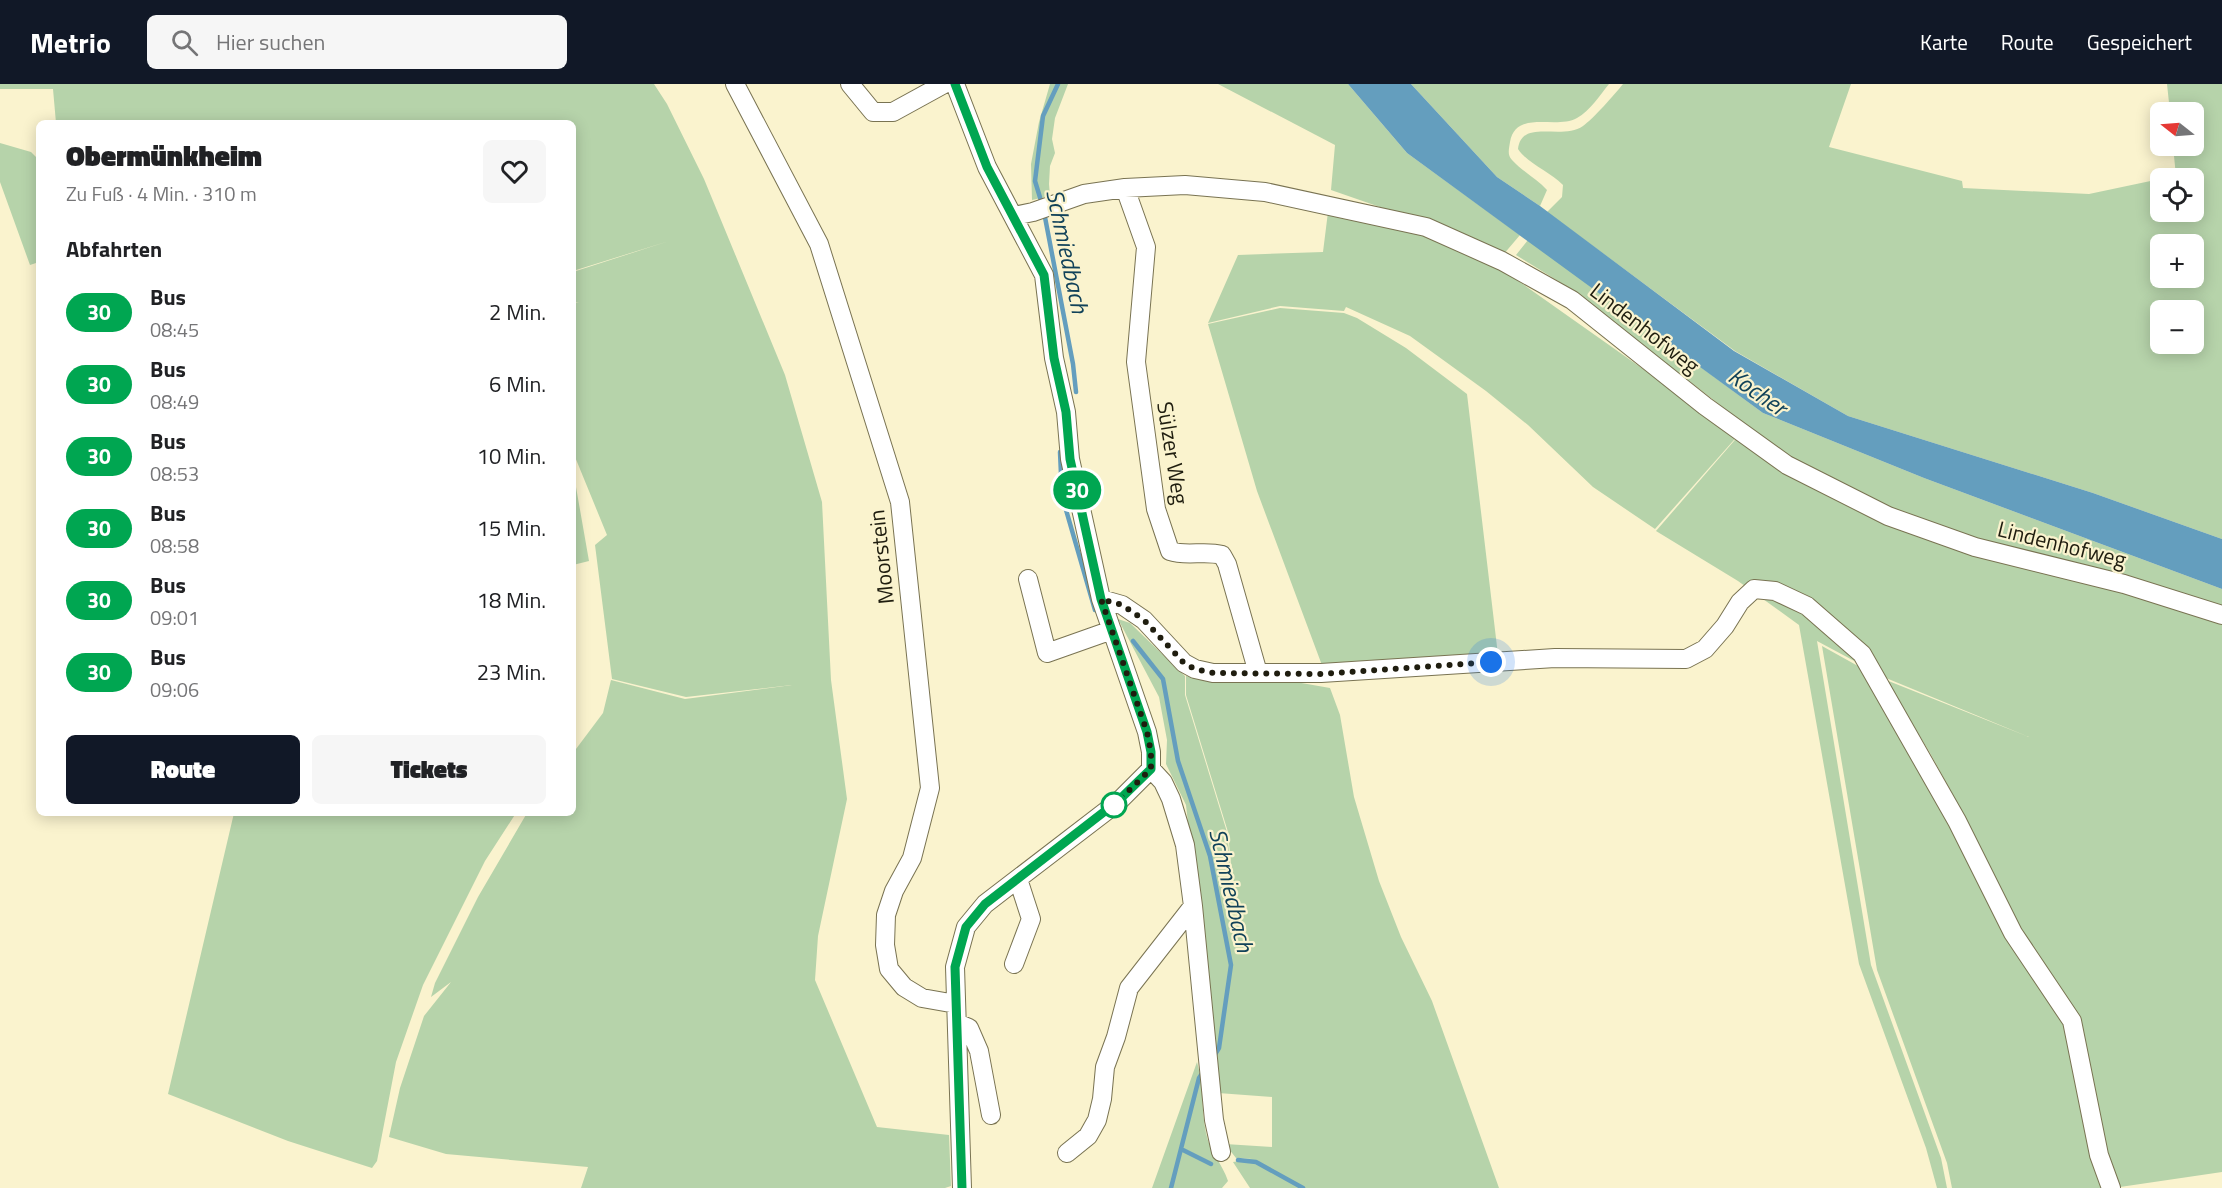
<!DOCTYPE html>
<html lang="de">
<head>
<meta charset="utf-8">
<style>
  body { margin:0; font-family:"Titillium Web",sans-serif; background:#f6f6f6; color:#202124; height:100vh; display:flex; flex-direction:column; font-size:22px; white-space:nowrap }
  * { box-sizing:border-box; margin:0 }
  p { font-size:20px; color:#757577 }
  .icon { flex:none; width:33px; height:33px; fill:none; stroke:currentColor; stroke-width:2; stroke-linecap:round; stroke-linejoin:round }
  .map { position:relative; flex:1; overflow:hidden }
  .sheet { position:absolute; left:36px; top:36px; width:540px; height:696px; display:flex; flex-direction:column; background:#fff; border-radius:9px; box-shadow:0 3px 15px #0003 }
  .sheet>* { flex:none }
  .badge { padding:0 12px; border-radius:20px; font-size:21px; line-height:39px }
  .needle { width:39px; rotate:287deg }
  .fabs { position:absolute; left:2150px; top:18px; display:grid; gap:12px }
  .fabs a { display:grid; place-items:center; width:54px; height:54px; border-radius:9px; background:#fff; box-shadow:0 3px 15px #0003; font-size:30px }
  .you { position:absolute; width:30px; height:30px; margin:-15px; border:4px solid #fff; border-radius:50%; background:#1a73e8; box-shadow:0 0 0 9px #1a73e833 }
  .map>.badge { position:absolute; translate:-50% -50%; box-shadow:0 0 0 3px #fff }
  h2 { padding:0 30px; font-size:22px; line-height:54px }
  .round { display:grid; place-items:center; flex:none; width:63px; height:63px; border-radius:9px; background:#f6f6f6 }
  .overview { display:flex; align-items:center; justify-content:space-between; height:102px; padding:0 30px }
  h1 { font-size:28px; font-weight:800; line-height:45px }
  .action { display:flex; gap:12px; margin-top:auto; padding:12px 30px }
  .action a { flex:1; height:69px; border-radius:9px; background:#111827; color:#fff; font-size:24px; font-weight:800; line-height:69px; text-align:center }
  .action a+a { background:#f6f6f6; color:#202124 }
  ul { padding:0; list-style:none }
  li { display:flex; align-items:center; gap:18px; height:72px; padding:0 30px }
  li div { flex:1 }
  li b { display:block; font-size:22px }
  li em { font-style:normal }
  li .badge { min-width:66px; font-weight:700; text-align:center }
  header { display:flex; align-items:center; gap:36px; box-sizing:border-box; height:84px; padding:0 30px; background:#111827; color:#fff }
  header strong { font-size:28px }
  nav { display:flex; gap:33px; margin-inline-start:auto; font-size:21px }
  .search { width:420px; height:54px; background:#f6f6f6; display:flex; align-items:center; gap:15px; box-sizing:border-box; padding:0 21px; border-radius:9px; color:#757577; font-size:22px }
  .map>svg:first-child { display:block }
</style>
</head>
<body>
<header>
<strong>Metrio</strong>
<div class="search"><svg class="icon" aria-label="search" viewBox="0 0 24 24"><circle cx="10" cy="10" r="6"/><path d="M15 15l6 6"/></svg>Hier suchen</div>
<nav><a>Karte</a><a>Route</a><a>Gespeichert</a></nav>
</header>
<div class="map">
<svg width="2222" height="1104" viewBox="0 0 2222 1104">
  <rect width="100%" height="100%" fill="#faf3ce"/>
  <!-- green -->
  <path fill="#b6d3aa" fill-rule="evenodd" d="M0,0h654l13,20 37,75 81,196 37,127 9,178 16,119 -29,137 -3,44 62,147 72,8 2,51 -6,2h-364l7,-21 -142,-13 -57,-17 11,-49 24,-72 27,-34 -20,15 4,-14 43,-86 49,-84h46v-60l30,-40 8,-33 74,19 107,-14 -106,12 -74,-18 -17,-134 12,-10 -34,-83v-149l6,-1h-6v-30l96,-31 -96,30v-148h-517l-3,-34h-53z
    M1050,0h18l-13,34 -3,21 3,14 -5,13 -1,18 1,12 -18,4 -1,-36 8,-42z
    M1218,0h130l59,69 113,82 -17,20 -37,-18 -135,-47 4,-45z
    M1411,0h198c-9,11 -19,27 -32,34 -21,12 -61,-9 -67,24 -1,7 -3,13 2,18 10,11 25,19 35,30l-7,16 -43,-29z
    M1623,0h228l-22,63 133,34 1,7 126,6 71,-15v33h33v-34h-29l12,-2 -3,-30h20v-34h-23l-3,-28h55v455l-129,-46 -245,-77 -113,-65 -188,-139 15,-15 1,-12c-14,-14 -35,-21 -45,-36 4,-31 43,-8 65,-23 10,-7 32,-32 40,-42zM2160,160h33v34h-33zM2160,226h33v34h-33z
    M0,59l31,9 8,8v102l-9,3 -30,-83z
    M1328,128l98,21 74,35 204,144 37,20 -86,97 -62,-42 -65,-62 -42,-34 -76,-55 -64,-29 -2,4 -64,-5 -72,17 30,-68 85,-3z
    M1528,156l235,173 161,65 298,111v583l-102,15 -16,-42 -28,-131 -57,-86 -30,-53 -18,-47 -41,-75 -44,-73 143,57 -143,-59 -69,-37 54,324 70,193 6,30h-10l-11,-40 -67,-184 -60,-339 -61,-44 -82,-50 91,-105 -176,-137 -55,-34z
    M1280,224l64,5 13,5 49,30 61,46 31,261 -175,13 -66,-177 -49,-167z
    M573,386l16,91 -16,4z
    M1118,535l12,4 55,53v19l42,137 11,109 -10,-109 -42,-137v-19l25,4 79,1 40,7 10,27 14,82 25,84 22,56 31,64 67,187h-249l-17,-26 19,-3 -16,-1 -11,-14 47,3v-50l-54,-4 -32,-288 -20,-41 1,-24 -8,-43z
    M1822,562l36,20 209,356 38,166h-153l-5,-25 -70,-193z
    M234,729h282l-31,48 -62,124 -27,77 -19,99 -5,7 -84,-27 -120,-47z
    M1197,978c7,24 4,47 9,71 3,17 17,32 22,48l-6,7h-70z"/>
  <!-- water -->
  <path fill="#649ebe" d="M1348,0h63l86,93 43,29 194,145 114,65 245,77 129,46v50l-298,-111 -161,-65 -356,-260z"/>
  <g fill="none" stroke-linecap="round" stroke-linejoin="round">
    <!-- stream -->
    <path stroke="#649ebe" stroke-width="4.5" d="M1042,120l-7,-23 8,-65 15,-32
      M1044,128l29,152 3,28
      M1060,368l2,44 33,114
      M1133,557l30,38 15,82 32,95 21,109 -12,83 -5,8
      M1181,1065l30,15
      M1238,1076l18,2 47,26
      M1171,1104l28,-110 4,-6"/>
    <!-- minor casing -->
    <g stroke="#797352" stroke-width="20">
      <path id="minor" d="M735,0l84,160 81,258 30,286 -18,70 -18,33 -8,24 -1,30 4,24 15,18 18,11 34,6
        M850,0l23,28h20l51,-28
        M955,0l32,83 57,108 10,83 12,54 4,47 31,140 46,133 4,20v17l-33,33 -133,102 -19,23 -11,40 7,221
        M1125,104l21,59 -10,115 20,147 14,42c17,6 34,-1 52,4l5,9 31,109
        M1014,132l19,-4 51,-18 41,-6 60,-3 80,7 161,35 76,34 70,39 133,106 82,59 101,51 87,31 149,37 98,31
        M1028,495l19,74 65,-23
        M1101,515l21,6 22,15 40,43 11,6 18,4h108l234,-15 131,1 19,-10 20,-23 15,-24 14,-13 21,2 32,15 55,48 95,167 56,112 59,88 27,134 12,33
        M1151,685l12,13 8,17 14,46 8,61 21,214 7,32
        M1014,880l17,-45 -13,-40
        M957,939l12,5 10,23 12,64
        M1067,1069l21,-17 9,-16 5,-21 3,-32 11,-30 13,-49 64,-82"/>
    </g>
    <!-- minor -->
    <use href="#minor" stroke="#fff" stroke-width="18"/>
  </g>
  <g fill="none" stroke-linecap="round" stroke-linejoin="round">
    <!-- line casing -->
    <g stroke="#fff" stroke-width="14">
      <path id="line" d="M955,0l32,83 57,108 10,83 12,54 4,47 31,140 46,133 4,20v17l-33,32 -133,103 -19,23 -11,40 7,221"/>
    </g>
    <!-- line -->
    <use href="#line" stroke="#00a651" stroke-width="9"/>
    <!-- walk -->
    <path stroke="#1f1d0f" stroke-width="6" stroke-dasharray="0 10.8" d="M1114,721l37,-36v-17l-4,-20 -46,-133 21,6 22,15 40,43 11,6 18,4 109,1 169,-12"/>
  </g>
  <!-- markers -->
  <circle fill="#fff" stroke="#00a651" stroke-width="3" cx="1114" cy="721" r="12"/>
  <g text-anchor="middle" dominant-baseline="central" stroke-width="4.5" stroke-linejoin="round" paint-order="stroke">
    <!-- street labels -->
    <g font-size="22" fill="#1f1d0f" stroke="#faf3ce">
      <text transform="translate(1645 244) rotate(38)">Lindenhofweg</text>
      <text transform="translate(1173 369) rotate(81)">Sülzer Weg</text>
      <text transform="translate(2062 460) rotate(14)">Lindenhofweg</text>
      <text transform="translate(881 473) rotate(-96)">Moorstein</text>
    </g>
    <!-- water labels -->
    <g font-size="24" font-style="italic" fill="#114259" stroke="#faf3ce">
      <text transform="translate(1068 167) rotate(78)">Schmiedbach</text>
      <text transform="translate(1758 307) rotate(35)">Kocher</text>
      <text transform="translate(1232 806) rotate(77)">Schmiedbach</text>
    </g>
  </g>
</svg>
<div class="fabs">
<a><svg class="needle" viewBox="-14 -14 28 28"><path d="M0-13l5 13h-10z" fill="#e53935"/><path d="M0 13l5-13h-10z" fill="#757577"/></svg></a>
<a><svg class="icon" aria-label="locate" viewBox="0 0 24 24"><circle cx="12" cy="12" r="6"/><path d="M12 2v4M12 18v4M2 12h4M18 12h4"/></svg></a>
<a>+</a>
<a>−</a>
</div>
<div class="you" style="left:1491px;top:578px"></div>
<b class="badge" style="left:1077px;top:406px;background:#00a651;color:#fff">30</b>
<section class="sheet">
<div class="overview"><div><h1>Obermünkheim</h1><p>Zu Fuß · 4 Min. · 310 m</p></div><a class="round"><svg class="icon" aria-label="heart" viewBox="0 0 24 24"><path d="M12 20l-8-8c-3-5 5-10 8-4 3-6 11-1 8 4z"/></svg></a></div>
<h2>Abfahrten</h2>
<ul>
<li><span class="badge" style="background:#00a651;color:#fff">30</span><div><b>Bus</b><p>08:45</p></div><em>2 Min.</em></li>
<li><span class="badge" style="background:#00a651;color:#fff">30</span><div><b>Bus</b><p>08:49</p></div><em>6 Min.</em></li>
<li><span class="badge" style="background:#00a651;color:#fff">30</span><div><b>Bus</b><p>08:53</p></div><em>10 Min.</em></li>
<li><span class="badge" style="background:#00a651;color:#fff">30</span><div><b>Bus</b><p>08:58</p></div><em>15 Min.</em></li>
<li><span class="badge" style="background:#00a651;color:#fff">30</span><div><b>Bus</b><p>09:01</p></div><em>18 Min.</em></li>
<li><span class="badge" style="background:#00a651;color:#fff">30</span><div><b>Bus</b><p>09:06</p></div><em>23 Min.</em></li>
</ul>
<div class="action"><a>Route</a><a>Tickets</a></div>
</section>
</div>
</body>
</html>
